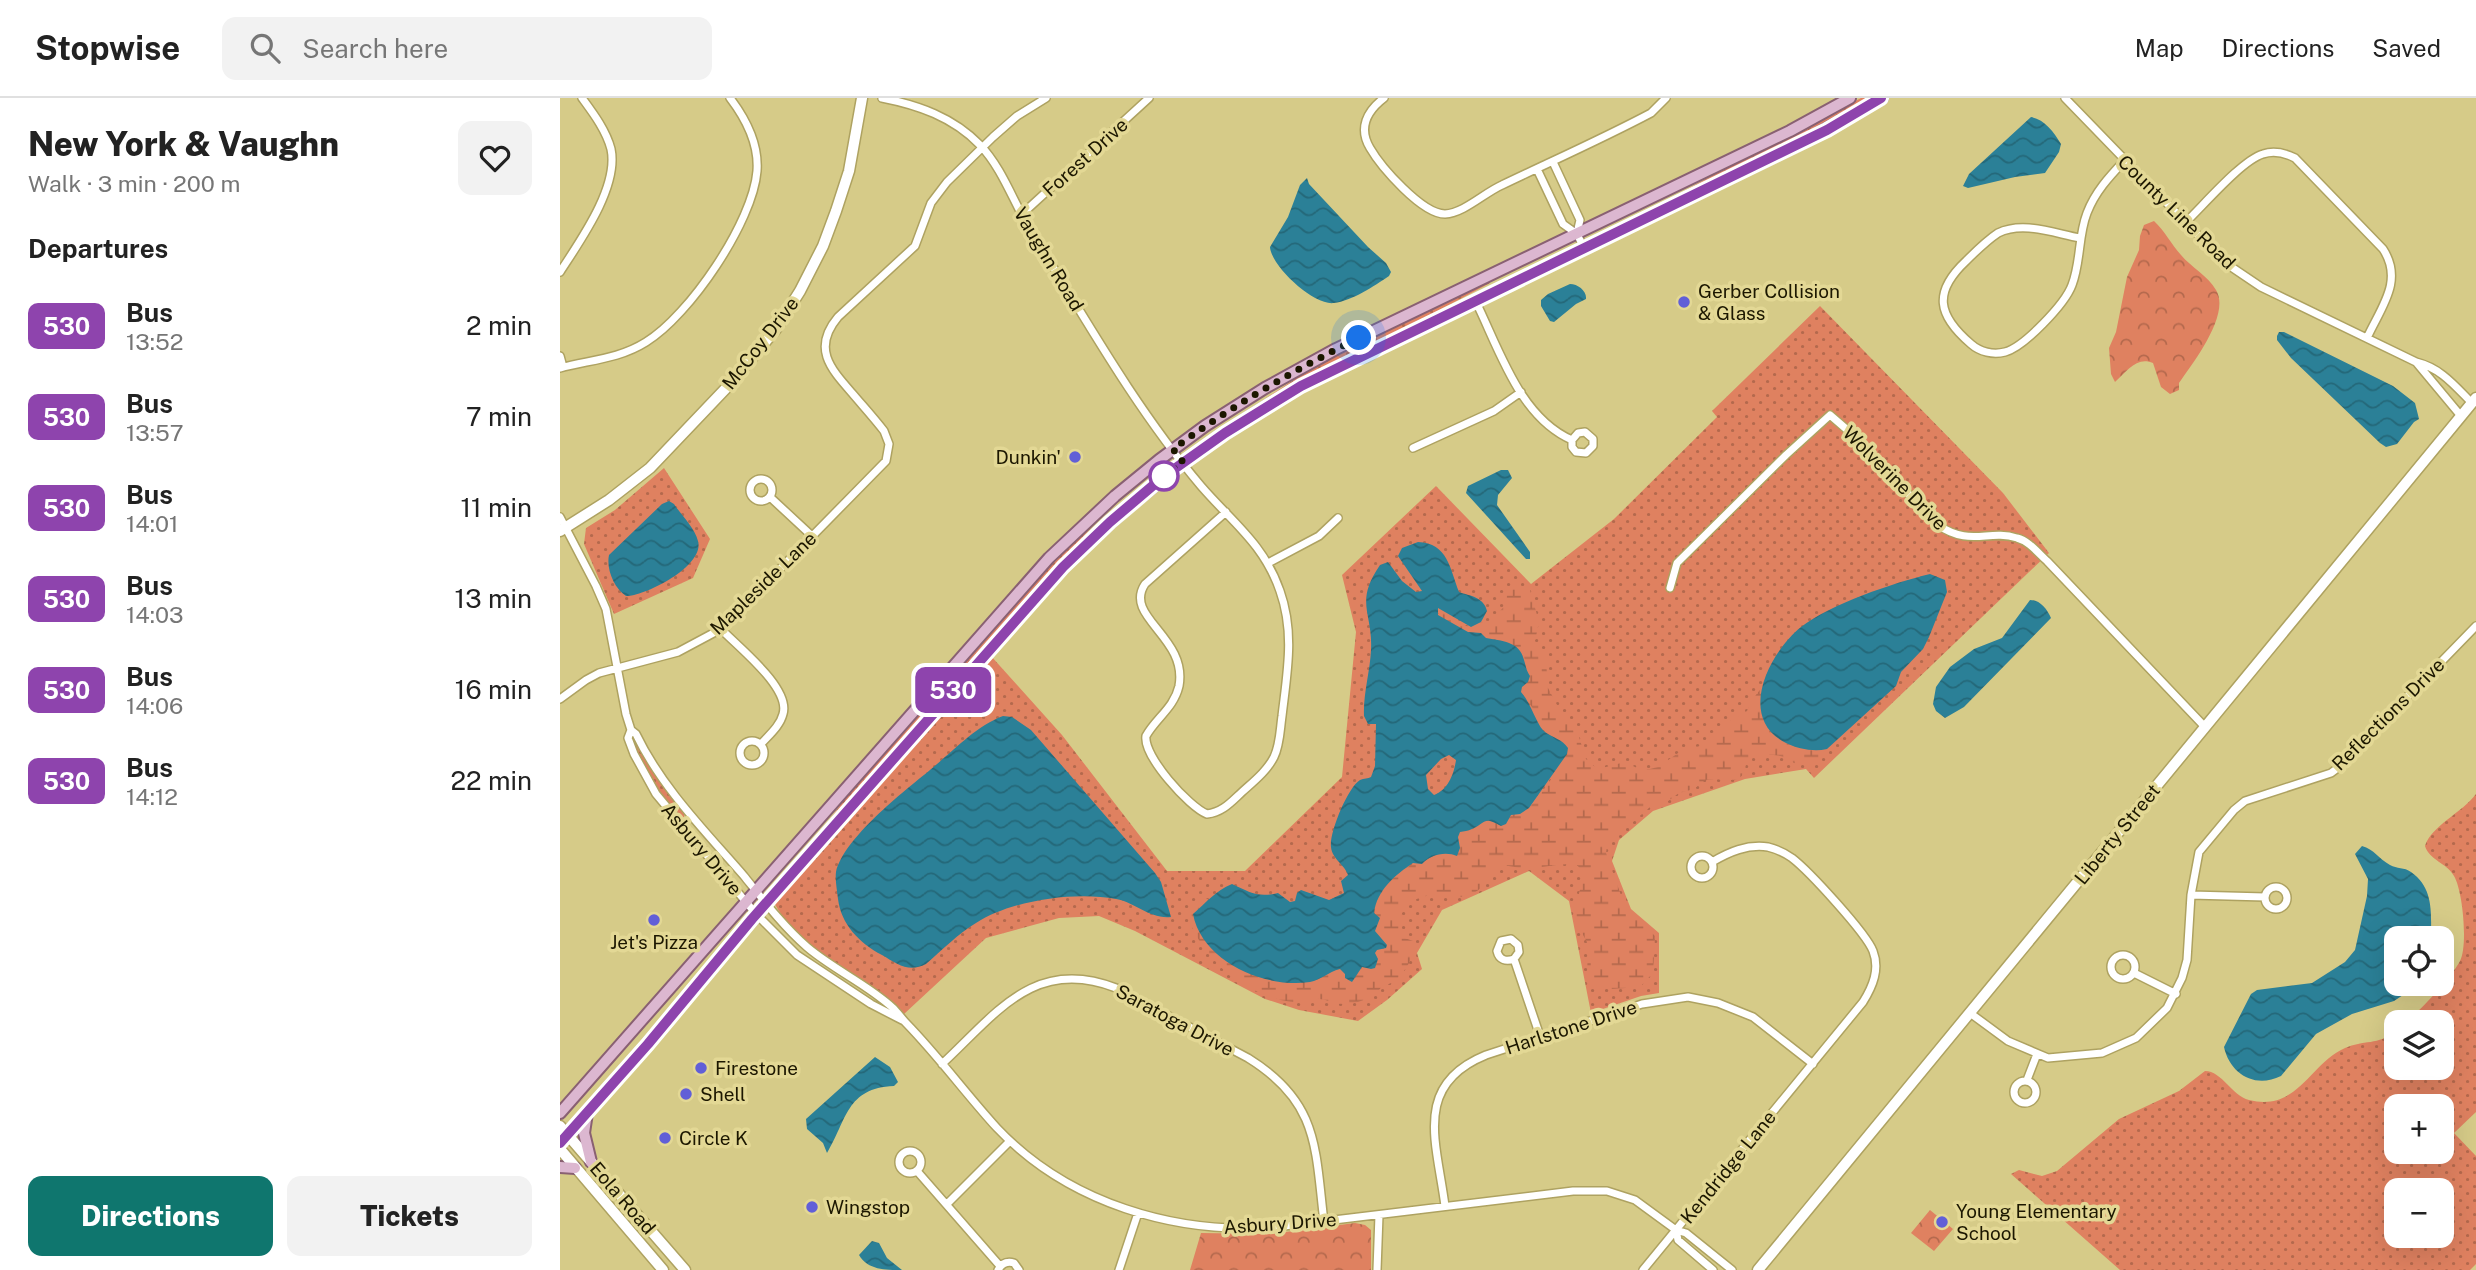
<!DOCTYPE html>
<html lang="en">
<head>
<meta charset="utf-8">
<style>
  body { margin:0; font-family:"Public Sans",sans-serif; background:#f2f2f2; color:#222; height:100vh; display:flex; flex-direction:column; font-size:26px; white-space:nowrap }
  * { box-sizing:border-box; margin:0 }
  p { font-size:23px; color:#767676 }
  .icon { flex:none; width:38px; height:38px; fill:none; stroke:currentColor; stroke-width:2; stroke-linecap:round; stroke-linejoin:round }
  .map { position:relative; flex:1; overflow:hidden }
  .drawer { display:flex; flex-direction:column; background:#fff; width:560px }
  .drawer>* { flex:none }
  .badge { padding:0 14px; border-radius:10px; font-size:24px; line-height:46px }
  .buttons { position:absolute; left:1824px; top:828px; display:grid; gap:14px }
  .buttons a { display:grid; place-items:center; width:70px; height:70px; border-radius:14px; background:#fff; box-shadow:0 7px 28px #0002; font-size:35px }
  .you { position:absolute; width:35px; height:35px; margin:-18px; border:5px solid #fff; border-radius:50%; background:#1a73e8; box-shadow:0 0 0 10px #1a73e833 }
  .map>.badge { position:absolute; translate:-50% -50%; box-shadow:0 0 0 4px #fff }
  h2 { padding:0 28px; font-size:26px; line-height:63px }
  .round { display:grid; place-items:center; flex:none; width:74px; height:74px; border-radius:14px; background:#f2f2f2 }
  .summary { display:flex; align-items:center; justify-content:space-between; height:119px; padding:0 28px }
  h1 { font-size:33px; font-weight:800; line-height:52px }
  .cta { display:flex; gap:14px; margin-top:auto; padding:14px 28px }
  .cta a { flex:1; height:80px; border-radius:14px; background:#0f766e; color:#fff; font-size:28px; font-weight:800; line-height:80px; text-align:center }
  .cta a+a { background:#f2f2f2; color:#222 }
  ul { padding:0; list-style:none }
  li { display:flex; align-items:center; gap:21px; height:91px; padding:0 28px }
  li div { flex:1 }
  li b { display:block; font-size:26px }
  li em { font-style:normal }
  li .badge { min-width:77px; font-weight:700; text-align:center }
  header { display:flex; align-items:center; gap:42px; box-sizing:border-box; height:98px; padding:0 35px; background:#fff; border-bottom:2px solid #e0e0e0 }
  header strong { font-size:33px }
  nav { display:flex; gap:38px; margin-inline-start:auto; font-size:24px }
  .search { width:490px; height:63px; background:#f2f2f2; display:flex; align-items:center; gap:18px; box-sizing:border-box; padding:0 24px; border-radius:14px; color:#767676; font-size:26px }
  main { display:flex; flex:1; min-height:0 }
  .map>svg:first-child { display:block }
</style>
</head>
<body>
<header>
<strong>Stopwise</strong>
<div class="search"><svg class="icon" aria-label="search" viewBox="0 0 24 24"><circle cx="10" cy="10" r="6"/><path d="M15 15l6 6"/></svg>Search here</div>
<nav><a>Map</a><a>Directions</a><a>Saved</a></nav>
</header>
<main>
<section class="drawer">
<div class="summary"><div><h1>New York &amp; Vaughn</h1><p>Walk · 3 min · 200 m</p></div><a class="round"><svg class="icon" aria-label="heart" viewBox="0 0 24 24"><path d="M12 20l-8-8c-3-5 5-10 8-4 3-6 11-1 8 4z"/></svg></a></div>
<h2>Departures</h2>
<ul>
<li><span class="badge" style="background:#8e44ad;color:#fff">530</span><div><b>Bus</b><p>13:52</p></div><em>2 min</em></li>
<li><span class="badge" style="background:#8e44ad;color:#fff">530</span><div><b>Bus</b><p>13:57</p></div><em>7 min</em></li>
<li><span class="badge" style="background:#8e44ad;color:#fff">530</span><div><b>Bus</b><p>14:01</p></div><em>11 min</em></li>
<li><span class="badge" style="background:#8e44ad;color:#fff">530</span><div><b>Bus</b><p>14:03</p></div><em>13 min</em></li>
<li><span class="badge" style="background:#8e44ad;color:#fff">530</span><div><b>Bus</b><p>14:06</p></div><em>16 min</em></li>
<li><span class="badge" style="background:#8e44ad;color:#fff">530</span><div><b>Bus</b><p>14:12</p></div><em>22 min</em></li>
</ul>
<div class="cta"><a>Directions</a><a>Tickets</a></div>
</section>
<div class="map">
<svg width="1916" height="1172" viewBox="0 0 1916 1172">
  <defs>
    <pattern id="grass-dots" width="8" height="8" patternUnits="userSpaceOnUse" patternTransform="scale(1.75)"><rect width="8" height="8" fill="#df8160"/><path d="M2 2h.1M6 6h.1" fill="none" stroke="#b4694d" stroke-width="1.8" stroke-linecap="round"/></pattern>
    <pattern id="forest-crowns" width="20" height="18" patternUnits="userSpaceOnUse" patternTransform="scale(1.75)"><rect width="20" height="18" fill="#df8160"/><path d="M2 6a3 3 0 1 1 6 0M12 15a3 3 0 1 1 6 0" fill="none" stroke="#b4694d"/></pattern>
    <pattern id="wetland-marsh" width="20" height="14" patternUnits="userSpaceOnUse" patternTransform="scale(1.75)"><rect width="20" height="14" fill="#df8160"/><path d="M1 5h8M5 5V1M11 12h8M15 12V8" fill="none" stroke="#b4694d"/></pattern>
    <pattern id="water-waves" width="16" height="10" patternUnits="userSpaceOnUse" patternTransform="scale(1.75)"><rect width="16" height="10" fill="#2b8097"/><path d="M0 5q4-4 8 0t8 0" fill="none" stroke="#246879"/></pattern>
  </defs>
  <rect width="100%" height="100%" fill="#d6cb88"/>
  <!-- grass -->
  <path fill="url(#grass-dots)" fill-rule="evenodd" d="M1301,0h7l-53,32 -138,67v-2c60,-34 124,-62 184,-97z
    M929,183l1,2c-74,41 -151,75 -223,117l-1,-2 54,-35z
    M1260,208l183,187 46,60 -235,225 -8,-9 -61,10 -92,32 -34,29 -7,21 19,48 28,24v60l-18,3 -50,17 -22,-112 -40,-30 -87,39 -25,43 5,16 -35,31 -29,21 -59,-11 -34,-11 -130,-68 -36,-15 -40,2 -73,20 -82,76c-39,-42 -101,-59 -130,-111l217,-247 71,79 105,136h78l97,-94 14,-145 -14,-57 94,-89 95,98 83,-65 103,-102 -5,-6z
    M104,370l46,71 -17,39 -79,36 -30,-70 2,-16 29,-18z
    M537,421l1,1 -274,308 27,-38 171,-195z
    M72,635l53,78 -1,6h-5c-20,-25 -38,-50 -48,-80z
    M1916,696v318l-22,21 22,23v108l-6,6h-350l-109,-96 8,-4 23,6 15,-5 62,-52 60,-28 26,-20c17,0 27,25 44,29 49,12 60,-36 96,-52 18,-8 33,-3 51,-16v36h45v-46h-34c15,-14 44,-44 53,-61 8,-15 3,-70 -6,-85 -7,-13 -25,-16 -29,-30 6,-20 38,-34 51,-52zM1836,1008h45v46h-45zM1836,1092h45v46h-45z"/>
  <!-- forest -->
  <path fill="url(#forest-crowns)" d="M1594,123c11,10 17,23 27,34 10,12 27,21 35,35 15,24 -23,73 -37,93v7l-9,4 -9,-7 -8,-24c-16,-7 -26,8 -38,19l-4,-8 -2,-26 7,-16 11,-55 12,-27 1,-14 4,-11z
    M1370,1112l23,19 -19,22 -23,-18z
    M795,1125l10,2 6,5v40h-181l11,-37 69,1z"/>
  <!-- wetland -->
  <path fill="url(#wetland-marsh)" d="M955,487l15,5 9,32 -4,19 3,9 8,11 2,27 17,32 14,17 7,22 9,8 7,1 23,-6 14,7h11l8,-2 26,-18 17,-3 15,-17 31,-18 5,-11 11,-14v37c16,19 39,32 64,26 -3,11 -17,15 -28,15 -6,0 -10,-5 -15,-7 -9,-4 -31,-2 -38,4 -1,29 -22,15 -41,19l-11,9 -15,4 -11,8 -18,6 -16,14 -19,14 -8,11 -1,7 17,48 9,13 23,22 -2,37 -13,14 -30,2 -19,-2 -4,-9 1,-34 -12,-22 -1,-12 9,-37 -7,-8 -6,-1c-16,0 -32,5 -48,4 -9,0 -18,-5 -27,-1 -10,4 -6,21 -29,29 -7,2 -14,-1 -21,-1 -18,-1 -40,3 -45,21 -2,8 -2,14 1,21l11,4 3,5c-3,12 -13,30 -23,36 -5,3 -10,3 -14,8 -12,11 -27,16 -44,13 -5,-1 -10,-4 -16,-4 -8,-1 -18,3 -26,3 -18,-1 -41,-12 -56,-21 -15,-9 -63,-61 -44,-78 5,-4 9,-5 15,-4l-1,4 -10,8 6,26 80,45h28l20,-11 9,-2 15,11 3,-10 7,-3 12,-17 9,-2 -1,-6 -11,-11 5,-10c-1,-3 -4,-5 -5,-9 -1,-5 3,-11 5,-15 15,-27 43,-42 73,-43l7,-10 -1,-7 2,-5 13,-3 9,-8 25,-1c6,-9 17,-7 24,-14 10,-11 33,-44 37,-58l-23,-16 -13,-25 -11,-15 6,-19 -3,-16 -22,-17 -16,-2 -5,-5c-14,1 -38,-10 -45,-23l4,-2 26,18 9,1 6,-5 5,2 20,-19 1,-12z"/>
  <!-- water -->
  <path fill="url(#water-waves)" fill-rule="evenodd" d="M1471,19c13,2 23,15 30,27l-2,8 -14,21 -30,4 -47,11 -5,-2 6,-12z
    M747,80l2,6 59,63 18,16 5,9 -2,4c-15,10 -37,25 -55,27 -20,3 -63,-37 -64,-56l18,-30 12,-32z
    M1010,186c8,0 17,7 16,15l-10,5 -22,18 -4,-1 -9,-15v-6l7,-6z
    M1719,234h5l109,54 22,17 4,16 -5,3 -17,22 -11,3 -6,-4 -89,-85 -14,-18v-4z
    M941,372h7l4,8 -14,17 -1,10 33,47v7h-4l-60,-66 2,-7z
    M109,403l5,3c7,11 21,24 24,37 7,25 -53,55 -72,55 -12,-8 -20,-27 -17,-41l53,-51z
    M858,444c30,1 32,27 41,50 11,4 25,5 28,19l-6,11 -10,5 -33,-19v7l30,17 13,1 5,5c15,3 34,3 38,22 2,6 2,10 6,16l-2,6 -6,5 -1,5c10,11 16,34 24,40 8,6 17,7 23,16l-1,6 -38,54 -9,6 -9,1 -5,9 -5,2c-18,-10 -14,-4 -29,3 -4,2 -8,2 -12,3l-2,5 2,11 -3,8c-12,-5 -27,-1 -35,8l-9,-1c-18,12 -36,27 -39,50l6,5 -5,13 12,14 -1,3 -9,2 -2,3 3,6 -3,9 -4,1 -9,-2 -10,15 -7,-4v-4l-5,-5c-12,3 -19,11 -30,13 -44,7 -108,-20 -117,-68 14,-12 22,-23 39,-30 18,8 25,14 46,9l12,9 5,-1 2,-8 4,-3 28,10 15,-7 -3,-12 7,-6c-3,-10 -16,-16 -17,-28 -2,-14 17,-60 29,-67 4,-2 8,-1 11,-3l4,-11 1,-42h-8l-4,-8c-1,-22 6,-44 7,-66 2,-38 -17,-47 9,-85l8,-3 14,19 14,11 6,-1 -24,-35 4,-8zM889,657l7,5c-2,14 -8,30 -22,35l-6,-6 -2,-14 15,-16z
    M1370,476l15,6 2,12 -18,45 -6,12 -22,23 -5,14 -69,63c-13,3 -29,0 -41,-6 -50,-25 -17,-90 15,-116 30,-23 92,-44 129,-53z
    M1470,502c10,0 17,9 21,18l-87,89 -19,11 -9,-7 -3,-7 3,-17 14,-20 24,-18 28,-11z
    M443,618l9,1 19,13 124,143 6,9 10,35c-22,2 -34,-14 -55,-18 -41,-8 -104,1 -140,24 -18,11 -34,27 -50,41 -17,9 -29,0 -44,-9 -23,-12 -41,-31 -44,-56 -1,-9 -3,-19 -2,-27 8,-34 67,-80 94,-102 22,-18 46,-44 73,-54z
    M1802,748c12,3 17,13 28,19 7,4 14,2 21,7 23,16 20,41 20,66h-35v46h13l-6,11 -9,6 -42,13 -36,20 -35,42c-26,13 -51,-2 -57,-29l27,-53 6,-4 55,-7 33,-21 10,-12 12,-54 1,-17 -13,-25z
    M315,959l15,10 8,15 -4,4c-48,2 -47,34 -67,67l-4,-10 -16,-14 -1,-10z
    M312,1143l7,2 8,15 15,12c-17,0 -34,0 -43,-15z"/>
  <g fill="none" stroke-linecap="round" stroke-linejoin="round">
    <!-- street casing -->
    <g stroke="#aea261" stroke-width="10">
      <path id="street" d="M322,0c36,7 71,19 98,47 23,24 34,59 51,86 54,87 104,177 170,255 31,36 63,58 79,105 15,42 7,82 2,125 -2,14 -2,29 -8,41 -7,14 -21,25 -32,35 -11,10 -19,20 -35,22 -18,-7 -64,-58 -61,-78 10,-18 28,-28 33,-50 9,-49 -56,-69 -34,-102l81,-72
        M824,0c-17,13 -26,30 -14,50 11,19 52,66 75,66 19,-1 39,-21 57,-29 50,-24 100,-46 149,-72l15,-15
        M1505,0l159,164 37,25 155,75
        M993,64l27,58 -3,13
        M977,71l26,55 14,10 7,14
        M461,117l128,-117
        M1625,125c18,-17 57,-63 78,-69 12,-4 22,-1 32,4l88,91c21,32 -2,58 -16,89
        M1520,140c-27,-5 -57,-17 -82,-5 -12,8 -22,18 -32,28 -33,31 -29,54 5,83 9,8 22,11 34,8 19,-5 60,-48 67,-67 9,-23 6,-49 15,-72 8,-21 22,-36 37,-52
        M0,174c20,-31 59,-85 51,-123 -5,-19 -18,-36 -29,-51
        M915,202c24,48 44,117 97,140v7l4,5 10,1 7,-7v-7l-8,-7 -7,1 -6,7
        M0,258l3,11
        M0,270c30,-8 59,-9 86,-26 43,-26 107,-120 111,-171 2,-27 -11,-52 -27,-73
        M1901,318l-45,-54c25,6 39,24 56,41
        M853,350l81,-37 27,-19
        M190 392a11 11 0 1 1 22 0a11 11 0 1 1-22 0Z
        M210,399l42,39
        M0,419l36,69 10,23 20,105 5,16 5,4c26,54 69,97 108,142 20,25 39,50 63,71 27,23 60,37 86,61 5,5 9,11 14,16 32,33 59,70 90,104 71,75 178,107 279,99l297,-36h34l28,9 41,30 10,3 46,37
        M708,465l51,-27 19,-18
        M1110,490l7,-25 109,-108 44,-40 22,19 86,91c32,22 50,4 79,13 12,3 21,15 30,23l158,166
        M161,531c17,18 70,59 62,85 -3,12 -14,21 -22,30
        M0,601l26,-19 13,-7 79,-21 43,-23 165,-168 3,-17 -5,-13c-10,-13 -21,-25 -32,-38 -22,-25 -40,-45 -14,-76l77,-71 16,-43 16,-21 46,-45 24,-21 29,-18
        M71,632l-3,8 6,16 22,40 100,120 41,41 74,49 31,16
        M180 655a12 12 0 1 1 24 0a12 12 0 1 1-24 0Z
        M1131 769a11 11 0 1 1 22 0a11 11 0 1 1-22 0Z
        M1705 800a11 11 0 1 1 22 0a11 11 0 1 1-22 0Z
        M1631,797l74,2
        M1551 869a12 12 0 1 1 24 0a12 12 0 1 1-24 0Z
        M954,861c-8,3 -15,1 -17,-8l4,-10 10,-2 7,6 1,7 -5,7 26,77
        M1574,875l42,21
        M1410,915l38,28 40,17 54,-5 34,-15 31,-30 15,-30 5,-18 4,-65 8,-43 35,-42 11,-9 86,-28 8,-6 137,-141
        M382,966c54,-50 92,-108 174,-76l132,70c71,44 67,89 76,164
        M1467,982l10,-26
        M1454 994a11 11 0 1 1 22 0a11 11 0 1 1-22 0Z
        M339 1064a11 11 0 1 1 22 0a11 11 0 1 1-22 0Z
        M357,1073l83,95
        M387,1106l63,-63
        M885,1108c-8,-63 -33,-121 41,-151l156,-51 46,-7 30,6 35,14 60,47
        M1116,1132l2,10 35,30
        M438,1172c4,-7 9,-9 16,-7l5,7
        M559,1172l19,-57
        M817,1172l2,-55
        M1083,1172l220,-268c10,-16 17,-33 10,-51 -7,-18 -64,-80 -81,-93 -7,-5 -16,-9 -24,-11 -21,-3 -39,5 -56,15"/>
    </g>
    <!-- secondary casing -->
    <g stroke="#aea261" stroke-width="13">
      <path id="secondary" d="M0,433l49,-31 41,-32 80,-84 46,-55 24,-38 23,-45 13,-35 13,-40 13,-73
        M0,1028l125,144
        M0,1051l103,121
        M1198,1172l718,-872"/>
    </g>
    <!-- primary casing -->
    <g stroke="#896072" stroke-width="14">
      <path id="primary" d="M0,1015l489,-555 66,-62 44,-36 46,-34 60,-38 71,-39 454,-218 60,-33
        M27,1015l-3,20 7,29
        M0,1045l88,-99 108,-130 289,-328c76,-80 161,-146 256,-200l494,-240 87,-48
        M0,1069l15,1"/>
    </g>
    <!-- street -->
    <use href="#street" stroke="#fff" stroke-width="7"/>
    <!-- secondary -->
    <use href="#secondary" stroke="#fff" stroke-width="10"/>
    <!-- primary -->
    <use href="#primary" stroke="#dcb7d0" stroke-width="10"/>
  </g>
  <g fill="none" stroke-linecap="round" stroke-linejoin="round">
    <!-- line casing -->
    <g stroke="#fff" stroke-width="16">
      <path id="line" d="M0,1045l88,-99 104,-125 311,-352 47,-45 53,-45 62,-44 76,-47 526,-256 54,-32"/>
    </g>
    <!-- line -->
    <use href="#line" stroke="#8e44ad" stroke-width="10"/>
    <!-- walk -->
    <path stroke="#1c1700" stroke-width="7" stroke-dasharray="0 12.6" d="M604,378l19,-14 -10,-13c59,-43 121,-79 186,-111"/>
  </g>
  <!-- markers -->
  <g fill="#615fd7" stroke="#e3d895" stroke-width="2.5">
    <circle cx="1124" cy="204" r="7"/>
    <circle cx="515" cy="359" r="7"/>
    <circle cx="94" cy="822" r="7"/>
    <circle cx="141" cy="970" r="7"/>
    <circle cx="126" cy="996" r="7"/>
    <circle cx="105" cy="1040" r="7"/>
    <circle cx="252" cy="1109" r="7"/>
    <circle cx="1382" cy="1124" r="7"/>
  </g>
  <circle fill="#fff" stroke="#8e44ad" stroke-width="3.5" cx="604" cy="378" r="14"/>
  <g text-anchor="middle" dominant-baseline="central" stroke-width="7" stroke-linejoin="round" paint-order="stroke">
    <!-- street labels -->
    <g font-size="19" fill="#1c1700" stroke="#e3d895">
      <text transform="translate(525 59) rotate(-42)">Forest Drive</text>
      <text transform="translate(1617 114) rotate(44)">County Line Road</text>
      <text transform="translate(489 161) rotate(59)">Vaughn Road</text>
      <text transform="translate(200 245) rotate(-52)">McCoy Drive</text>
      <text transform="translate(1335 380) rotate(45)">Wolverine Drive</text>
      <text transform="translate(203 485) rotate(-44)">Mapleside Lane</text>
      <text transform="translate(1828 616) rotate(-45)">Reflections Drive</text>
      <text transform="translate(1557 736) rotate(-51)">Liberty Street</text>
      <text transform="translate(142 751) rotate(50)">Asbury Drive</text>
      <text transform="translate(615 922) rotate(28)">Saratoga Drive</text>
      <text transform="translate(1011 929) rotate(-18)">Harlstone Drive</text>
      <text transform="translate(1168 1069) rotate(-51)">Kendridge Lane</text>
      <text transform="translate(63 1100) rotate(49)">Eola Road</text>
      <text transform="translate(720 1125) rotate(-4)">Asbury Drive</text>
    </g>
    <!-- poi labels -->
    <g font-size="19" fill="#1c1700" stroke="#e3d895" text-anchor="start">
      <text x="1138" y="193">Gerber Collision<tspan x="1138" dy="22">&amp; Glass</tspan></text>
      <text x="501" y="359" text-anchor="end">Dunkin'</text>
      <text x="94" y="844" text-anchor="middle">Jet's Pizza</text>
      <text x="155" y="970">Firestone</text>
      <text x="140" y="996">Shell</text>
      <text x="119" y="1040">Circle K</text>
      <text x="266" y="1109">Wingstop</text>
      <text x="1396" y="1113">Young Elementary<tspan x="1396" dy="22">School</tspan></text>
    </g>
  </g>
</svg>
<div class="buttons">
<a><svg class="icon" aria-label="locate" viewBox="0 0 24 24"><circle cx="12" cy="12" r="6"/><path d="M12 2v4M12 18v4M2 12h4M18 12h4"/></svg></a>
<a><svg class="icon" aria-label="layers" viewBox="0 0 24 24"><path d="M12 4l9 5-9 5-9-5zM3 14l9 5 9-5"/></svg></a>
<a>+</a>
<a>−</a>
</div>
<div class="you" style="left:799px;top:240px"></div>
<b class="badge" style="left:393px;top:592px;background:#8e44ad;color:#fff">530</b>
</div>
</main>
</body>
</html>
